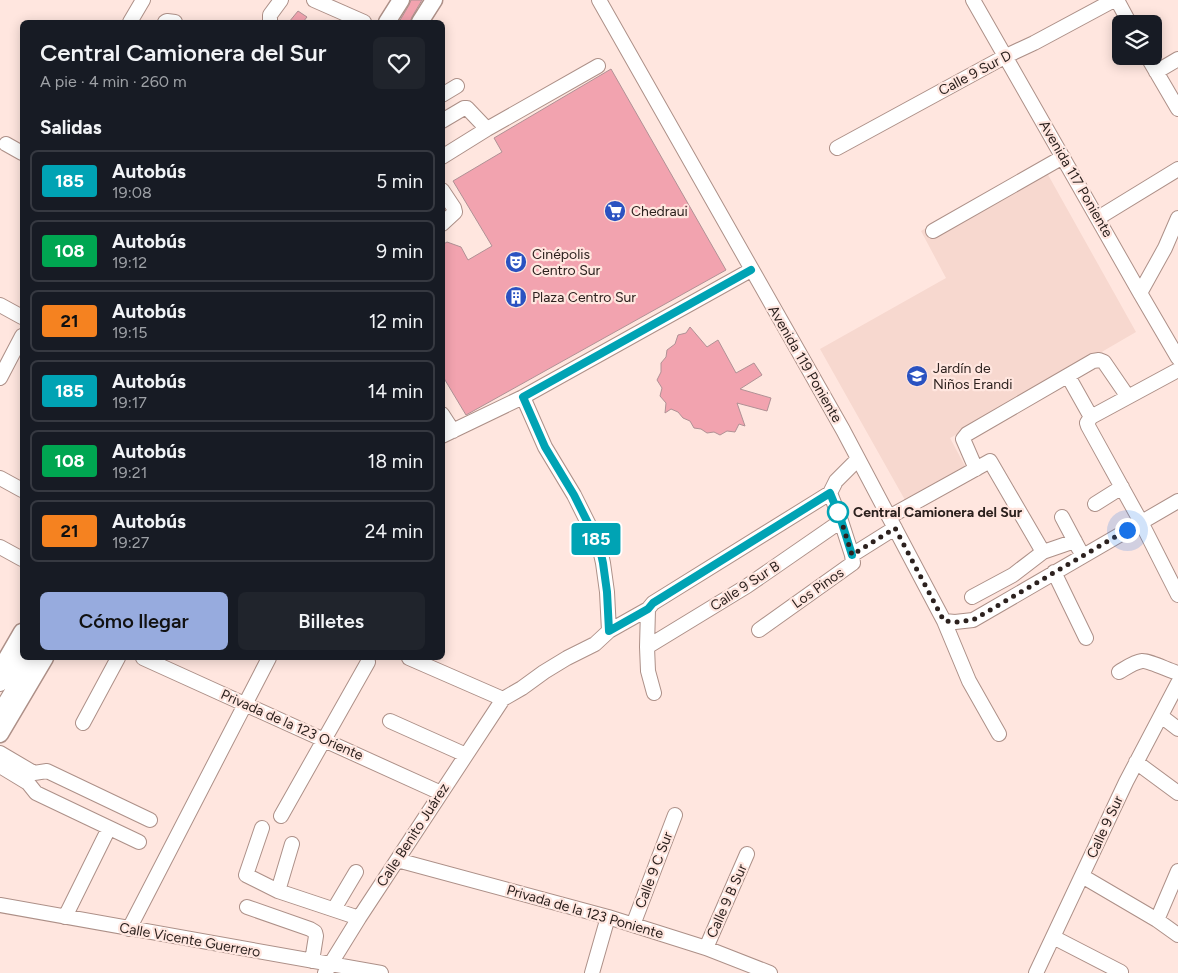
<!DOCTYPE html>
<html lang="es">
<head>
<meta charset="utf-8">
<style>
  body { margin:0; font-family:Figtree,sans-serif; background:#20242c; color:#f1f3f6; height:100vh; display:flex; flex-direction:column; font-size:19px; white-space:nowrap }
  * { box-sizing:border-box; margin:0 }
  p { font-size:16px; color:#9ea1a6 }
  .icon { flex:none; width:28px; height:28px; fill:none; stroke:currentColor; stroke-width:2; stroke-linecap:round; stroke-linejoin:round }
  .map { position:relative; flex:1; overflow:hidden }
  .side { position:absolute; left:20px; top:20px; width:425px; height:640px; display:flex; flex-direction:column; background:#171b24; border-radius:8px; box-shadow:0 2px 12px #0003 }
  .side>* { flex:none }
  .badge { padding:0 10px; border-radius:4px; font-size:18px; line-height:32px }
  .buttons { position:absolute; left:1112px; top:15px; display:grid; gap:10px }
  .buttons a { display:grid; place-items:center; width:50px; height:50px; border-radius:8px; background:#171b24; box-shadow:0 2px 12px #0003; font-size:25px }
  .you { position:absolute; width:25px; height:25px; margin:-12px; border:4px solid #fff; border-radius:50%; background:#1a73e8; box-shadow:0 0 0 8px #1a73e833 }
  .map>.badge { position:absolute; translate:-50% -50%; box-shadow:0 0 0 2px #fff }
  h2 { padding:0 20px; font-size:19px; line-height:45px }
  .round { display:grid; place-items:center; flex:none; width:52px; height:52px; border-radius:8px; background:#20242c }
  .summary { display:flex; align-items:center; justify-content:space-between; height:85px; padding:0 20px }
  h1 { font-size:24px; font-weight:600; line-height:38px }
  .action { display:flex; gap:10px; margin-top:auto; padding:10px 20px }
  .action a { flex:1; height:58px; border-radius:8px; background:#97abde; color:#111; font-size:20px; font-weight:600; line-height:58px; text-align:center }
  .action a+a { background:#20242c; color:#f1f3f6 }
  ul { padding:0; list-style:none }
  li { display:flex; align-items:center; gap:15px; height:62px; margin:0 10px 8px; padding:0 10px; border:2px solid #363941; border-radius:8px }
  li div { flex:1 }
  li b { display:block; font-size:19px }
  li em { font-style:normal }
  li .badge { min-width:55px; font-weight:700; text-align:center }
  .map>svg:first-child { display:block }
</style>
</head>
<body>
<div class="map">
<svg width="1178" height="973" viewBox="0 0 1178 973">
  <rect width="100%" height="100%" fill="#ffe6df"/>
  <!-- built -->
  <path fill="#f7d8cf" d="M1042,164l94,168 -122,71 -64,35 15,28 -60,34 -85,-151 126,-71 -25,-47z"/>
  <!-- building -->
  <path fill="#f2a3af" stroke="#b09195" d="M411,0h11l-10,17 -2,5h-11l10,-17z
    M298,11l9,6 -4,5h-14z
    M611,69l115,201 -260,145 -24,-40v-130l5,-3 14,5 7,13 24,-14 -39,-65 49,-29 -8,-14z
    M690,327l17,20 11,-7 18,33 18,-10 8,12 -22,14 31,9 -4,13 -30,-8 8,23 -6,-2 -4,8 -8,-1 -7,4 -6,-3 -7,1 -6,-4 -7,-1 -4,-7 -7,-3 -5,-6 -7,-3 -6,4 1,-10 -6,-7 2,-8 -5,-8 4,-8v-9l5,-6 1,-7 8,-6 3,-9 8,-2z"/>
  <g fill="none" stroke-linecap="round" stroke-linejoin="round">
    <!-- minor casing -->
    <g stroke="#ad9088" stroke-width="16">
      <path id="minor" d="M314,0l50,22
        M599,0l244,430 101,191 25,60 30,53
        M973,0l167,293 38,65
        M1117,0l13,24
        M130,22l13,-22
        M165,22l2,-1 8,1
        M270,22v-7l11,-15
        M1147,56l31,53
        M1156,72l22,-13
        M442,95l15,-9
        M442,121l22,-13h3l20,21
        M6,144l16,9
        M837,148l169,-92 28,-13 80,-43
        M442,157l45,-28 111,-63
        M442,190l12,18 1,4 -13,12
        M1098,218l80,-49
        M933,231l130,-74
        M1140,293l25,-45 13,-30
        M0,305l22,12
        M1068,376l23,41 -4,6 1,3 53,96 37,73
        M0,378l22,-42
        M442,414l11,17
        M1091,417l87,-47
        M442,436l81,-39 228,-127
        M976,469l-13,-30 4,-5 126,-73 6,-1 5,2 24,35
        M0,478l22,12
        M1095,504l27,-17
        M889,517l101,-56 53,91
        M1062,517l17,32
        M0,547l22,12
        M852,555l-11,-34 -11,-28 6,-12 22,-22
        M1054,572l32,66
        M972,597l41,-22 30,-23 32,-11
        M648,609l-1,38 1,24 6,22
        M944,621l11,1 18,-2 205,-119
        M759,630l94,-67 -1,-8 43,-27
        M609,631l39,-22 5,-6 177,-110
        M647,647l100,-61 94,-65
        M143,658l298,135
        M409,658l94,41
        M1119,672c7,-4 15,-10 23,-11 6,-1 28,10 36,12
        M0,684l22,-36
        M0,711l32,-53
        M1161,716l17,13
        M390,721l76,34
        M83,723l35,-65
        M0,753l34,20 13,-2 103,49
        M1136,762l42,31
        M0,766l28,17 8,10 103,49
        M281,816l87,-154
        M262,828l-16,47 32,16 81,27
        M397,860l211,57 98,31 64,25
        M1082,876l75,44 21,15
        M278,891l14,-47
        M0,905l381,68
        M247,907l63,22 5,3 1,4 -4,25
        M334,909l22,-37
        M65,917l44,-89
        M1157,920l21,-49
        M633,925l42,-110
        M129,929l140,-271
        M1053,937l68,35
        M706,948l41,-94
        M325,973l34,-55 144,-219 19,-11 22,-16 23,-14 28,-14 14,-13 -2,-39 -4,-29 -4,-18 -25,-50 -29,-48 -22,-50
        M592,973l16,-56
        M1036,973l90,-191 52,-99"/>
    </g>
    <!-- major casing -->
    <g stroke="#ad9088" stroke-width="19">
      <path id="major" d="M387,22l14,-22
        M420,22l14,-22
        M0,670l22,-38
        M0,734l45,-76"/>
    </g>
    <!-- minor -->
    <use href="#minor" stroke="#fff" stroke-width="14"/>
    <!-- major -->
    <use href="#major" stroke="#fff" stroke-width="16"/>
  </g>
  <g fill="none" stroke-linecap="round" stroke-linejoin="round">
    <!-- line casing -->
    <g stroke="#fff" stroke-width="11">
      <path id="line" d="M751,270l-228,127 22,50 29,48 25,50 4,18 4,29 2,39 39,-22 5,-6 177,-110 11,27 11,35"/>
    </g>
    <!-- line -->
    <use href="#line" stroke="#00a3b4" stroke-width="8"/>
    <!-- walk -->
    <path stroke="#2c211e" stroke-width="5" stroke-dasharray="0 9" d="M838,512l-2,-5 5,13 11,35 43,-27 49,93 12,1 17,-2 154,-90"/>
  </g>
  <!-- icons -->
  <defs>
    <g id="supermarket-disc" transform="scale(1.125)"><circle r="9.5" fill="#2a52c1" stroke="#ffe6df"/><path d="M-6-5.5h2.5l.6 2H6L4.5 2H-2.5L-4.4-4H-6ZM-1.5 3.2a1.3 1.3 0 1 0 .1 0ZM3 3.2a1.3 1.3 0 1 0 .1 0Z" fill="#fff"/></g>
    <g id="theatre-disc" transform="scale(1.125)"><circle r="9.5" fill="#2a52c1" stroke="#ffe6df"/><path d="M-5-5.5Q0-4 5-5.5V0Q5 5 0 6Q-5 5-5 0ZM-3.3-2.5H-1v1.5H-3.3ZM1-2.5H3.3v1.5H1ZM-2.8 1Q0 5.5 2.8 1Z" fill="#fff"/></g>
    <g id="building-disc" transform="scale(1.125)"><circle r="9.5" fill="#2a52c1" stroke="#ffe6df"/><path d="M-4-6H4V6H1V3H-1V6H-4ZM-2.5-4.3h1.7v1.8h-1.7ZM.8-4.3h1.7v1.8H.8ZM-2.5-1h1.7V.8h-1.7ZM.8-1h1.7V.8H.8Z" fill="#fff"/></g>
    <g id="school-disc" transform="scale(1.125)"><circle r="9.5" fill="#2a52c1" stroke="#ffe6df"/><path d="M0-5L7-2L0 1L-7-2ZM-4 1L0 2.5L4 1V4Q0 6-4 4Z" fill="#fff"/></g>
  </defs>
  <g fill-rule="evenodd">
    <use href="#supermarket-disc" x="615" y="211"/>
    <use href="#theatre-disc" x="516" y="262"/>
    <use href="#building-disc" x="516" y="297"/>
    <use href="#school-disc" x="917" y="376"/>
  </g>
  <!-- markers -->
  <circle fill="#fff" stroke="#00a3b4" stroke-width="2.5" cx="838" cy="512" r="10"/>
  <g text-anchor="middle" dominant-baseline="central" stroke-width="4.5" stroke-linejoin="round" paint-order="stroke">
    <!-- street labels -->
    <g font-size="14" fill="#2c211e" stroke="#ffe6df">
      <text transform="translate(975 73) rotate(-28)">Calle 9 Sur D</text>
      <text transform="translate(1076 179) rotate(60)">Avenida 117 Poniente</text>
      <text transform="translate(805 364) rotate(60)">Avenida 119 Poniente</text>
      <text transform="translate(745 586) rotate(-33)">Calle 9 Sur B</text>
      <text transform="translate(818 588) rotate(-35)">Los Pinos</text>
      <text transform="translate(292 725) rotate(24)">Privada de la 123 Oriente</text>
      <text transform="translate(1105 827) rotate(-65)">Calle 9 Sur</text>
      <text transform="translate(413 835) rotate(-57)">Calle Benito Juárez</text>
      <text transform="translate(654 870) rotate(-69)">Calle 9 C Sur</text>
      <text transform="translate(727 901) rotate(-66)">Calle 9 B Sur</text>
      <text transform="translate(585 912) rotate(16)">Privada de la 123 Poniente</text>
      <text transform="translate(190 940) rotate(10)">Calle Vicente Guerrero</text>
    </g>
    <!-- poi labels -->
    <g font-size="14" fill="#2c211e" stroke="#ffe6df" text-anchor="start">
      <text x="631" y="211">Chedraui</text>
      <text x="532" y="254">Cinépolis<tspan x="532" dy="16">Centro Sur</tspan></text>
      <text x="532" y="297">Plaza Centro Sur</text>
      <text x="933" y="368">Jardín de<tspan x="933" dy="16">Niños Erandi</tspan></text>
    </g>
    <!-- stop labels -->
    <g font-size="14" font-weight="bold" fill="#2c211e" stroke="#ffe6df" text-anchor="start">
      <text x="853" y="512">Central Camionera del Sur</text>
    </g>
  </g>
</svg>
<div class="buttons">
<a><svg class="icon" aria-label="layers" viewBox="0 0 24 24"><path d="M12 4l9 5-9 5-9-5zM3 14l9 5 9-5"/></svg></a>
</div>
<div class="you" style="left:1127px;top:530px"></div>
<b class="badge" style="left:596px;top:539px;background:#00a3b4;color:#fff">185</b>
<section class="side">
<div class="summary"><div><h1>Central Camionera del Sur</h1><p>A pie · 4 min · 260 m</p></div><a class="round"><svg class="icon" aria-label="heart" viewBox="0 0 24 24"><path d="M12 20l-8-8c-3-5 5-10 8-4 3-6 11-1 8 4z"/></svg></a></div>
<h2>Salidas</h2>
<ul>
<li><span class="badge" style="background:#00a3b4;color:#fff">185</span><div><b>Autobús</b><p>19:08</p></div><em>5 min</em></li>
<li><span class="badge" style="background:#00a651;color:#fff">108</span><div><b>Autobús</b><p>19:12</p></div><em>9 min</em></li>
<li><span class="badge" style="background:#f58220;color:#111">21</span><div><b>Autobús</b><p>19:15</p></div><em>12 min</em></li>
<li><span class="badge" style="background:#00a3b4;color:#fff">185</span><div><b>Autobús</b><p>19:17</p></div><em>14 min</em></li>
<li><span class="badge" style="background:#00a651;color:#fff">108</span><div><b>Autobús</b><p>19:21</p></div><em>18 min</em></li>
<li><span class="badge" style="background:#f58220;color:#111">21</span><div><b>Autobús</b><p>19:27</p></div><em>24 min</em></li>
</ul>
<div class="action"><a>Cómo llegar</a><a>Billetes</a></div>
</section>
</div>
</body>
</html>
